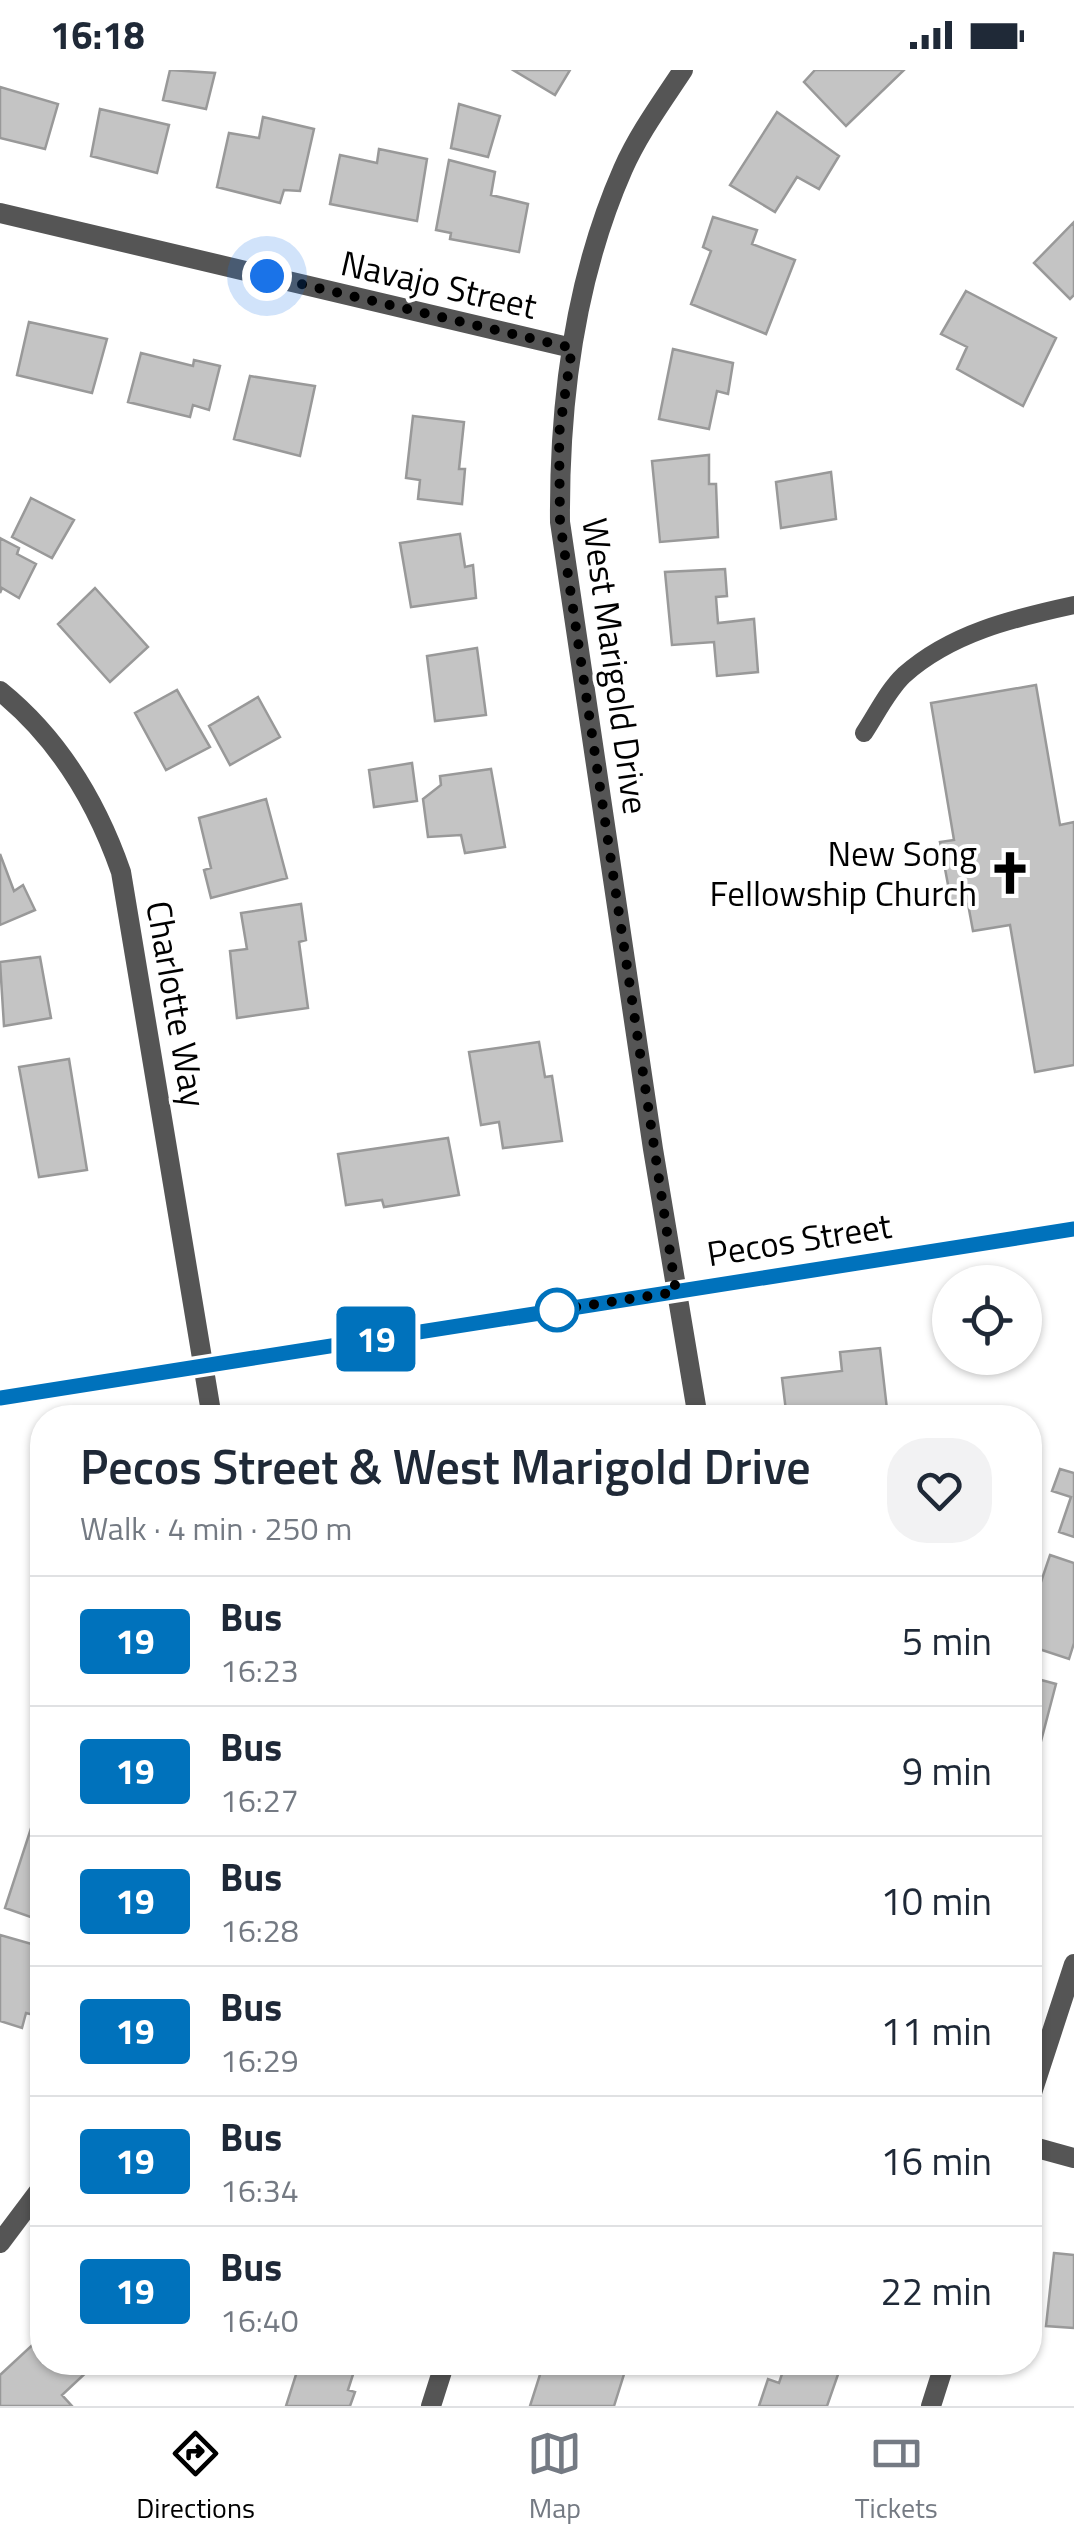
<!DOCTYPE html>
<html lang="en">
<head>
<meta charset="utf-8">
<style>
  body { margin:0; font-family:"Titillium Web",sans-serif; background:#f2f2f3; color:#1f2937; height:100vh; display:flex; flex-direction:column; font-size:38px; white-space:nowrap }
  * { box-sizing:border-box; margin:0 }
  p { font-size:32px; color:#747a83 }
  .icon { flex:none; width:55px; height:55px; fill:none; stroke:currentColor; stroke-width:2; stroke-linecap:round; stroke-linejoin:round }
  .map { position:relative; flex:1; overflow:hidden }
  .sheet { position:absolute; left:30px; top:1335px; width:1012px; height:970px; display:flex; flex-direction:column; background:#fff; border-radius:40px; box-shadow:0 2px 8px #0004 }
  .sheet>* { flex:none }
  .badge { padding:0 20px; border-radius:8px; font-size:35px; line-height:65px }
  .fabs { position:absolute; left:932px; top:1195px; display:grid; gap:20px }
  .fabs a { display:grid; place-items:center; width:110px; height:110px; border-radius:50%; background:#fff; box-shadow:0 2px 8px #0004; font-size:50px }
  .you { position:absolute; width:50px; height:50px; margin:-25px; border:8px solid #fff; border-radius:50%; background:#1a73e8; box-shadow:0 0 0 15px #1a73e833 }
  .map>.badge { position:absolute; translate:-50% -50%; box-shadow:0 0 0 5px #fff }
  .round { display:grid; place-items:center; flex:none; width:105px; height:105px; border-radius:40px; background:#f2f2f3 }
  .headline { display:flex; align-items:center; justify-content:space-between; height:170px; padding:0 50px }
  h1 { font-size:48px; font-weight:600; line-height:75px }
  ul { padding:0; list-style:none }
  li { display:flex; align-items:center; gap:30px; height:130px; padding:0 50px; border-top:2px solid #e0e1e3 }
  li div { flex:1 }
  li b { display:block; font-size:38px }
  li em { font-style:normal }
  li .badge { min-width:110px; font-weight:700; text-align:center }
  .status { display:flex; justify-content:space-between; align-items:center; height:70px; padding:0 50px; background:#fff; direction:ltr }
  .status svg { height:28px; fill:currentColor }
  .tabs { display:flex; justify-content:space-around; align-items:center; height:140px; border-top:2px solid #e0e1e3; background:#fff; font-size:28px; color:#747a83 }
  .tabs a { display:grid; justify-items:center; gap:5px }
  .tabs .selected { color:#000 }
  .map>svg:first-child { display:block }
</style>
</head>
<body>
<div class="status"><b>16:18</b><svg viewBox="0 0 49 12"><path d="M0 12V9h3v3zM5 12V6h3v6zM10 12V3h3v9zM15 12V0h3v12zM26 1h20v11H26zM47 4h2v5h-2z"/></svg></div>
<div class="map">
<svg width="1074" height="2336" viewBox="0 0 1074 2336">
  <rect width="100%" height="100%" fill="#fff"/>
  <!-- building -->
  <path fill="#c4c4c4" stroke="#999" stroke-width="2.5" d="M170,0l45,3 -9,36 -43,-9z
    M513,0h57l-15,25z
    M815,0h89l-58,56 -42,-44z
    M0,17l58,17 -13,45 -45,-11z
    M459,34l41,12 -12,41 -37,-9z
    M100,39l69,16 -12,48 -66,-17z
    M777,42l62,44 -20,33 -22,-12 -22,35 -45,-27z
    M263,47l51,12 -14,62 -16,-1 -4,13 -63,-16 12,-54 30,5z
    M379,79l48,10 -10,62 -87,-17 10,-49 37,8z
    M449,90l46,12 -4,23 37,9 -9,48 -69,-13 1,-6 -15,-3z
    M713,147l44,13 -5,14 43,16 -29,74 -75,-30 20,-53 -8,-4z
    M1074,152v73l-4,4 -36,-36z
    M966,221l90,47 -33,68 -66,-37 10,-22 -26,-13z
    M29,252l78,17 -15,54 -75,-18z
    M673,279l60,14 -5,31 -11,-3 -8,38 -50,-10z
    M141,283l52,13 1,-6 26,6 -11,44 -16,-5 -3,12 -62,-15z
    M250,306l65,10 -15,70 -66,-17z
    M413,346l51,6 -5,47h6l-3,35 -44,-5 2,-19 -14,-2z
    M709,385v29h7l2,53 -58,5 -8,-81z
    M831,402l5,47 -55,9 -5,-46z
    M31,428l43,22 -22,38 -40,-21z
    M460,464l5,33 8,-2 3,33 -65,9 -11,-64z
    M0,468l19,10 -2,6 19,10 -17,34 -17,-10 -2,5z
    M725,499l2,27 -11,1 2,26 36,-4 4,53 -41,4 -3,-34 -42,3 -7,-73z
    M95,518l53,59 -38,35 -52,-58z
    M477,578l9,67 -51,6 -8,-65z
    M1036,615l24,140 14,-3v243l-39,7 -25,-147 -37,6 -5,-27 -16,2 -12,-64 14,-2 -23,-137z
    M177,620l33,57 -44,23 -31,-57z
    M258,627l22,40 -50,28 -21,-39z
    M412,693l5,38 -43,6 -5,-37z
    M491,699l14,78 -40,6 -4,-18 -33,2 -5,-38 18,-14 -1,-9z
    M266,729l21,79 -76,20 -7,-28 7,-2 -12,-50z
    M0,784l14,37 9,-6 12,25 -35,15z
    M301,834l5,36 -7,2 9,66 -71,10 -7,-67 17,-2 -6,-36z
    M40,887l11,61 -47,8 -4,-64z
    M539,972l6,35 7,-1 10,65 -59,7 -4,-26 -18,3 -12,-73z
    M69,989l18,111 -48,7 -20,-110z
    M448,1068l11,57 -75,12 -2,-7 -36,5 -8,-51z
    M880,1278l8,70h-110l-1,-5 9,-2 -4,-33 60,-7 -2,-19z
    M606,1337l1,11h-58v-2z
    M1060,1399l14,4v64l-15,-5 12,-35 -19,-6z
    M1050,1485l24,8v80l-5,16 -39,-13v-54l7,2z
    M1030,1607l26,7 -22,84 -4,-1z
    M36,1743l6,2v106l-37,-13z
    M0,1865l42,12v39l-8,29 -8,-2 -4,15 -22,-7z
    M1054,2183l20,2v73l-28,-2z
    M42,2266v26h48l3,4 -31,29 10,11h-72v-31z
    M300,2292h57l-9,28 7,2 -5,14h-64z
    M544,2292h70l-1,5 12,4 -11,35h-84z
    M786,2292l56,1 -15,43h-68l9,-27 11,4z"/>
  <g fill="none" stroke-linecap="round" stroke-linejoin="round">
    <!-- lane -->
    <path stroke="#555" stroke-width="18" d="M864,663c12,-18 24,-43 40,-58 47,-42 110,-57 170,-70"/>
    <!-- street -->
    <path stroke="#555" stroke-width="20" d="M683,0c-21,32 -44,63 -60,99 -49,111 -64,232 -63,353l93,627 45,269
      M0,143l572,135
      M0,621c58,47 97,112 121,181l91,546
      M1030,2029l44,-135
      M1030,2076l44,12
      M0,2173l42,-56
      M431,2336l14,-44
      M931,2336l14,-44"/>
    <!-- secondary -->
    <path stroke="#222" stroke-width="20" d="M0,1328l1074,-169"/>
  </g>
  <g fill="none" stroke-linecap="round" stroke-linejoin="round">
    <!-- line casing -->
    <g stroke="#fff" stroke-width="22">
      <path id="line" d="M0,1328l1074,-169"/>
    </g>
    <!-- line -->
    <use href="#line" stroke="#0072bc" stroke-width="15"/>
    <!-- walk -->
    <path stroke="#000" stroke-width="10" stroke-dasharray="0 18" d="M267,206l305,72 -13,86 1,88 116,770 -119,18"/>
  </g>
  <!-- icons -->
  <defs>
    <g id="church-bare" transform="scale(3.45)"><path d="M-1.2-6h2.4v3.5h3.3v2.4h-3.3V6h-2.4V-.1h-3.3v-2.4h3.3Z" fill="#000" stroke="#fff" stroke-width="2.5" paint-order="stroke"/></g>
  </defs>
  <g fill-rule="evenodd">
    <use href="#church-bare" x="1010" y="803"/>
  </g>
  <!-- markers -->
  <circle fill="#fff" stroke="#0072bc" stroke-width="5" cx="557" cy="1240" r="20"/>
  <g text-anchor="middle" dominant-baseline="central" stroke-width="8" stroke-linejoin="round" paint-order="stroke">
    <!-- street labels -->
    <g font-size="35" fill="#000" stroke="#fff">
      <text transform="translate(439 214) rotate(13)">Navajo Street</text>
      <text transform="translate(616 596) rotate(82)">West Marigold Drive</text>
      <text transform="translate(177 934) rotate(80)">Charlotte Way</text>
      <text transform="translate(799 1169) rotate(-9)">Pecos Street</text>
    </g>
    <!-- poi labels -->
    <g font-size="35" fill="#000" stroke="#fff" text-anchor="end">
      <text x="977" y="783">New Song<tspan x="977" dy="40">Fellowship Church</tspan></text>
    </g>
  </g>
</svg>
<div class="fabs">
<a><svg class="icon" aria-label="locate" viewBox="0 0 24 24"><circle cx="12" cy="12" r="6"/><path d="M12 2v4M12 18v4M2 12h4M18 12h4"/></svg></a>
</div>
<div class="you" style="left:267px;top:206px"></div>
<b class="badge" style="left:376px;top:1269px;background:#0072bc;color:#fff">19</b>
<section class="sheet">
<div class="headline"><div><h1>Pecos Street &amp; West Marigold Drive</h1><p>Walk · 4 min · 250 m</p></div><a class="round"><svg class="icon" aria-label="heart" viewBox="0 0 24 24"><path d="M12 20l-8-8c-3-5 5-10 8-4 3-6 11-1 8 4z"/></svg></a></div>
<ul>
<li><span class="badge" style="background:#0072bc;color:#fff">19</span><div><b>Bus</b><p>16:23</p></div><em>5 min</em></li>
<li><span class="badge" style="background:#0072bc;color:#fff">19</span><div><b>Bus</b><p>16:27</p></div><em>9 min</em></li>
<li><span class="badge" style="background:#0072bc;color:#fff">19</span><div><b>Bus</b><p>16:28</p></div><em>10 min</em></li>
<li><span class="badge" style="background:#0072bc;color:#fff">19</span><div><b>Bus</b><p>16:29</p></div><em>11 min</em></li>
<li><span class="badge" style="background:#0072bc;color:#fff">19</span><div><b>Bus</b><p>16:34</p></div><em>16 min</em></li>
<li><span class="badge" style="background:#0072bc;color:#fff">19</span><div><b>Bus</b><p>16:40</p></div><em>22 min</em></li>
</ul>
</section>
</div>
<nav class="tabs">
<a class="selected"><svg class="icon" aria-label="directions" viewBox="0 0 24 24"><path d="M12 3l9 9-9 9-9-9zM9 14v-3h6M13 9l2 2-2 2"/></svg>Directions</a>
<a><svg class="icon" aria-label="map" viewBox="0 0 24 24"><path d="M3 6l6-2 6 2 6-2v14l-6 2-6-2-6 2zM9 4v14M15 6v14"/></svg>Map</a>
<a><svg class="icon" aria-label="tickets" viewBox="0 0 24 24"><path d="M3 7h18v10H3zM15 7v10"/></svg>Tickets</a>
</nav>
</body>
</html>
